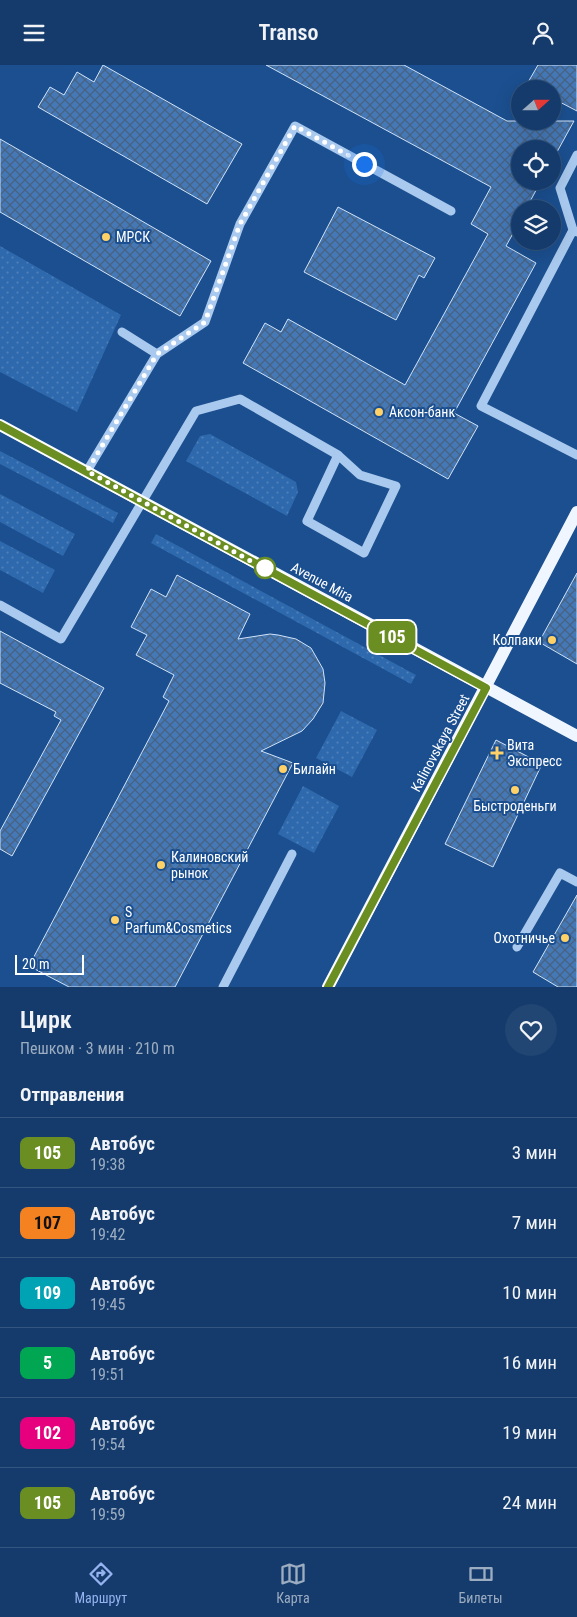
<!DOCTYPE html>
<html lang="ru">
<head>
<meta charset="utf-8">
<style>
  body { margin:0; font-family:"Roboto Condensed",sans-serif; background:#214673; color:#f1f3f6; height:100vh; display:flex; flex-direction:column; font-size:19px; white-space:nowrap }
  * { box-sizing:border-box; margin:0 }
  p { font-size:16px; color:#9dadc1 }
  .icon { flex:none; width:28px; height:28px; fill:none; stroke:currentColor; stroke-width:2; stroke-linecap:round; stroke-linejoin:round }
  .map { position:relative; height:922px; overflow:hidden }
  .drawer { display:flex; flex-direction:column; background:#143b6b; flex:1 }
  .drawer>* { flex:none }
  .badge { padding:0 10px; border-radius:8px; font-size:18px; line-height:32px }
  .needle { width:32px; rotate:69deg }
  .buttons { position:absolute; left:511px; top:15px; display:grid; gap:10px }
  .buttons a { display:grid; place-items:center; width:50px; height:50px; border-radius:50%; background:#143b6b; box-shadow:0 5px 20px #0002,0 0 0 1px #33557e; font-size:25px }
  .scale { position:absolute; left:15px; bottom:12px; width:69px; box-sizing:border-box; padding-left:5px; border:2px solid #fff; border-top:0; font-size:14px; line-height:18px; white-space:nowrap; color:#fff; -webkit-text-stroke:4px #1b4f8f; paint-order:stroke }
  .you { position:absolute; width:25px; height:25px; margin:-12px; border:4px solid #fff; border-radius:50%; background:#1a73e8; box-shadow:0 0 0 8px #1a73e833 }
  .map>.badge { position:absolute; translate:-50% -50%; box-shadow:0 0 0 2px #fff }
  h2 { padding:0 20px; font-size:19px; line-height:45px }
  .round { display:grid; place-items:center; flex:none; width:52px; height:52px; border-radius:26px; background:#214673 }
  .summary { display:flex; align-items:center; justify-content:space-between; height:85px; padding:0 20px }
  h1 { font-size:24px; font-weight:600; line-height:38px }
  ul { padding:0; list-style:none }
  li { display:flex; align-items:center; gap:15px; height:70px; padding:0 20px; border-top:1px solid #33557e }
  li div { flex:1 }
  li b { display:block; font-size:19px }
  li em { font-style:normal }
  li .badge { min-width:55px; font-weight:700; text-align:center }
  header { display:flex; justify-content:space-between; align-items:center; height:65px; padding:0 20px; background:#143b6b; font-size:22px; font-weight:600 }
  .menu { display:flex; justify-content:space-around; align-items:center; height:70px; border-top:1px solid #33557e; background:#143b6b; font-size:14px; color:#9dadc1 }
  .menu a { display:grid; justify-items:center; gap:2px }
  .menu .current { color:#95b2f1 }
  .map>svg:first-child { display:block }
</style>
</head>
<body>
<header><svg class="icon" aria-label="menu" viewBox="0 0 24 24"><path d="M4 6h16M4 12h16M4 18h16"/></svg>Transo<svg class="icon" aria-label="person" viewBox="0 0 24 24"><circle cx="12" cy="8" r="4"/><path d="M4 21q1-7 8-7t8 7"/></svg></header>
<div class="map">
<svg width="577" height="922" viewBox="0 0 577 922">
  <defs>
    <pattern id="green-dots" width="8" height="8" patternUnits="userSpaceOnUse" patternTransform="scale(1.25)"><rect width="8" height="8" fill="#2e69ad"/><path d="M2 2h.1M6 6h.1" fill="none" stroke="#4d80b9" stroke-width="1.8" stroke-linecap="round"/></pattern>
    <pattern id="building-cross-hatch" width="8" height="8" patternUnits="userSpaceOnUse" patternTransform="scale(1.25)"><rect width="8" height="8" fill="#4478b7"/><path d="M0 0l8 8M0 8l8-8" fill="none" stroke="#486282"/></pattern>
  </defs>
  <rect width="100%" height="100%" fill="#1b4f8f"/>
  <!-- green -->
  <path fill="url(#green-dots)" d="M0,181l121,69 -44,97 -77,-40z
    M210,369l86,48 2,10 -11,24 -101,-55 14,-25z
    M0,386l118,62 -5,10 -113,-59z
    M0,429l75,40 -12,22 -63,-34z
    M156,469l260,141 -5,9 -260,-141z
    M0,476l55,29 -12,23 -43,-23z
    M341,646l36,19 -25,47 -36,-19z
    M303,721l36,20 -25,47 -36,-19z"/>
  <!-- building -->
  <path fill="url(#building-cross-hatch)" stroke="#cfe3fa" d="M103,0l139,79 -35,60 -169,-97 12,-20 14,8 13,-23 17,10z
    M266,0h138l103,56h67l-22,40v-12h-32v32h21l-15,28h-6v12l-14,25 30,17 -82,150 24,13 -30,53 -205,-116 22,-40 16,9 7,-13 117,66 83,-151 -17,-10 20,-37z
    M538,0h39v46l-25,-13v-9h-16l-9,-5z
    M0,74l211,122 -31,55 -180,-104z
    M338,142l97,51 -11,20 -5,-3 -23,45 -92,-48z
    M577,508v91l-38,-22z
    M177,510l73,39 -12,25 32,-5 8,1 18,4 15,9 12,21 2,14 -2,20 -10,16 -11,12 -41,20 32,12 -118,224h-106l-40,-21 140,-265 -6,-4 11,-22 -38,-20 11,-20 -16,-8 20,-38 15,8z
    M0,566l104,57 -92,168 -12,-7v-18l61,-111 -7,-4 2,-4 -56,-29z
    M496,675l46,24 -49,103 -48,-23z
    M577,830v92h-19l-25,-15z"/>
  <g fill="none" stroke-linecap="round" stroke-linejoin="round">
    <!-- minor -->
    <path stroke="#a9c9ee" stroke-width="9" d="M577,90l-17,33 13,42 4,2
      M573,165l-92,176 96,49
      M157,289l48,-32 35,-98 55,-98 156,85
      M87,406l70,-117 -35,-22
      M0,540l61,34 135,-228 44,-12 98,56 -31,66 57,32 32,-67 -36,-11 -22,-20
      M517,882l43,-74 17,9
      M223,922l69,-133"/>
    <!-- major -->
    <path stroke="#f0f6ff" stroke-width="12" d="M0,360l577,311
      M328,922l249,-475"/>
  </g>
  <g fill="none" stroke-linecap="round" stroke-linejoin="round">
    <!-- line casing -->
    <g stroke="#fff" stroke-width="11">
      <path id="line" d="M0,360l486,263 -158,299"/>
    </g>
    <!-- line -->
    <use href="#line" stroke="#6b8e23" stroke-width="8"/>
    <!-- walk -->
    <path stroke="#fff" stroke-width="5" stroke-dasharray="0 9" d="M265,503l4,3 -182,-100 70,-117 48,-32 35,-98 55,-98 69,38"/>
  </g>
  <!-- markers -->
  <g fill="#ffd166" stroke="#1b4f8f" stroke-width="2">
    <circle cx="106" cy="172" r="5"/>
    <circle cx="379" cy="347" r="5"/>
    <circle cx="552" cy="575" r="5"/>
    <path d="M494.5 680.5h5v5h5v5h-5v5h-5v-5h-5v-5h5z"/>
    <circle cx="283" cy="704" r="5"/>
    <circle cx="515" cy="725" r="5"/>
    <circle cx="161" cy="800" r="5"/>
    <circle cx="115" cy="855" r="5"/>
    <circle cx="565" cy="873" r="5"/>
  </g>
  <circle fill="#fff" stroke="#6b8e23" stroke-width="2.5" cx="265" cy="503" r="10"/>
  <g text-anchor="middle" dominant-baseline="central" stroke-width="4" stroke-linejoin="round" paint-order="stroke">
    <!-- poi labels -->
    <g font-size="14" fill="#fff" stroke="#1b4f8f" text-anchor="start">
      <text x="116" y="172">МРСК</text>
      <text x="389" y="347">Аксон-банк</text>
      <text x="542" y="575" text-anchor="end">Колпаки</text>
      <text x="507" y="680">Вита<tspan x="507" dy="16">Экспресс</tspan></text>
      <text x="293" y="704">Билайн</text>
      <text x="515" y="741" text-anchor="middle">Быстроденьги</text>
      <text x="171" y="792">Калиновский<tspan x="171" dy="16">рынок</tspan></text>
      <text x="125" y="847">S<tspan x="125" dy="16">Parfum&amp;Cosmetics</tspan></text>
      <text x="555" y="873" text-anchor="end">Охотничье</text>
    </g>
    <!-- street labels -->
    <g font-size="14" fill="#fff" stroke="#1b4f8f">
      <text transform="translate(322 517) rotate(28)">Avenue Mira</text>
      <text transform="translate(440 678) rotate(-62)">Kalinovskaya Street</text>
    </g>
  </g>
</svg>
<div class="buttons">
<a><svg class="needle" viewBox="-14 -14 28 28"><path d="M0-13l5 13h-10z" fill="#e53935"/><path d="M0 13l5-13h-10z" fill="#9dadc1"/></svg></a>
<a><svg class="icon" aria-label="locate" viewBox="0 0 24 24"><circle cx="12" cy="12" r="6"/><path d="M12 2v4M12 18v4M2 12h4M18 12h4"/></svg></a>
<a><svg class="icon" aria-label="layers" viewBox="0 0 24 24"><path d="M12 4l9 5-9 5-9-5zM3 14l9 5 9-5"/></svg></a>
</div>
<div class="scale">20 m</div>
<div class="you" style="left:364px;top:99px"></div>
<b class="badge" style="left:392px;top:572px;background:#6b8e23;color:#fff">105</b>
</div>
<section class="drawer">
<div class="summary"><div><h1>Цирк</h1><p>Пешком · 3 мин · 210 m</p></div><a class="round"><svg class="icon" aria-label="heart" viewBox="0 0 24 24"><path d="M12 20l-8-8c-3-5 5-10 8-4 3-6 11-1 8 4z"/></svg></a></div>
<h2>Отправления</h2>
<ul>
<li><span class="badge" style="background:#6b8e23;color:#fff">105</span><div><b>Автобус</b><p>19:38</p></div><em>3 мин</em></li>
<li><span class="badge" style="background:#f58220;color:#111">107</span><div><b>Автобус</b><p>19:42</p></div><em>7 мин</em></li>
<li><span class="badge" style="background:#00a3b4;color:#fff">109</span><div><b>Автобус</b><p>19:45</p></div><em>10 мин</em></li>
<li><span class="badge" style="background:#00a651;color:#fff">5</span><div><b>Автобус</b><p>19:51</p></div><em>16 мин</em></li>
<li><span class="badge" style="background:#e6007e;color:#fff">102</span><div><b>Автобус</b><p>19:54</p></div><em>19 мин</em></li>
<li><span class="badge" style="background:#6b8e23;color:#fff">105</span><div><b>Автобус</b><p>19:59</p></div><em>24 мин</em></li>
</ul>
</section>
<nav class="menu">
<a class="current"><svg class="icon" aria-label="directions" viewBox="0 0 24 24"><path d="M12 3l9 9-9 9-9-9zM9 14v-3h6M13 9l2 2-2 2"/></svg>Маршрут</a>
<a><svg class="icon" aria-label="map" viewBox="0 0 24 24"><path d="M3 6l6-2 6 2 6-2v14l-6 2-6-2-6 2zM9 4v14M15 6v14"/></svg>Карта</a>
<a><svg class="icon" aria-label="tickets" viewBox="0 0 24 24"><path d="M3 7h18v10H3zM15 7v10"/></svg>Билеты</a>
</nav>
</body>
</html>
